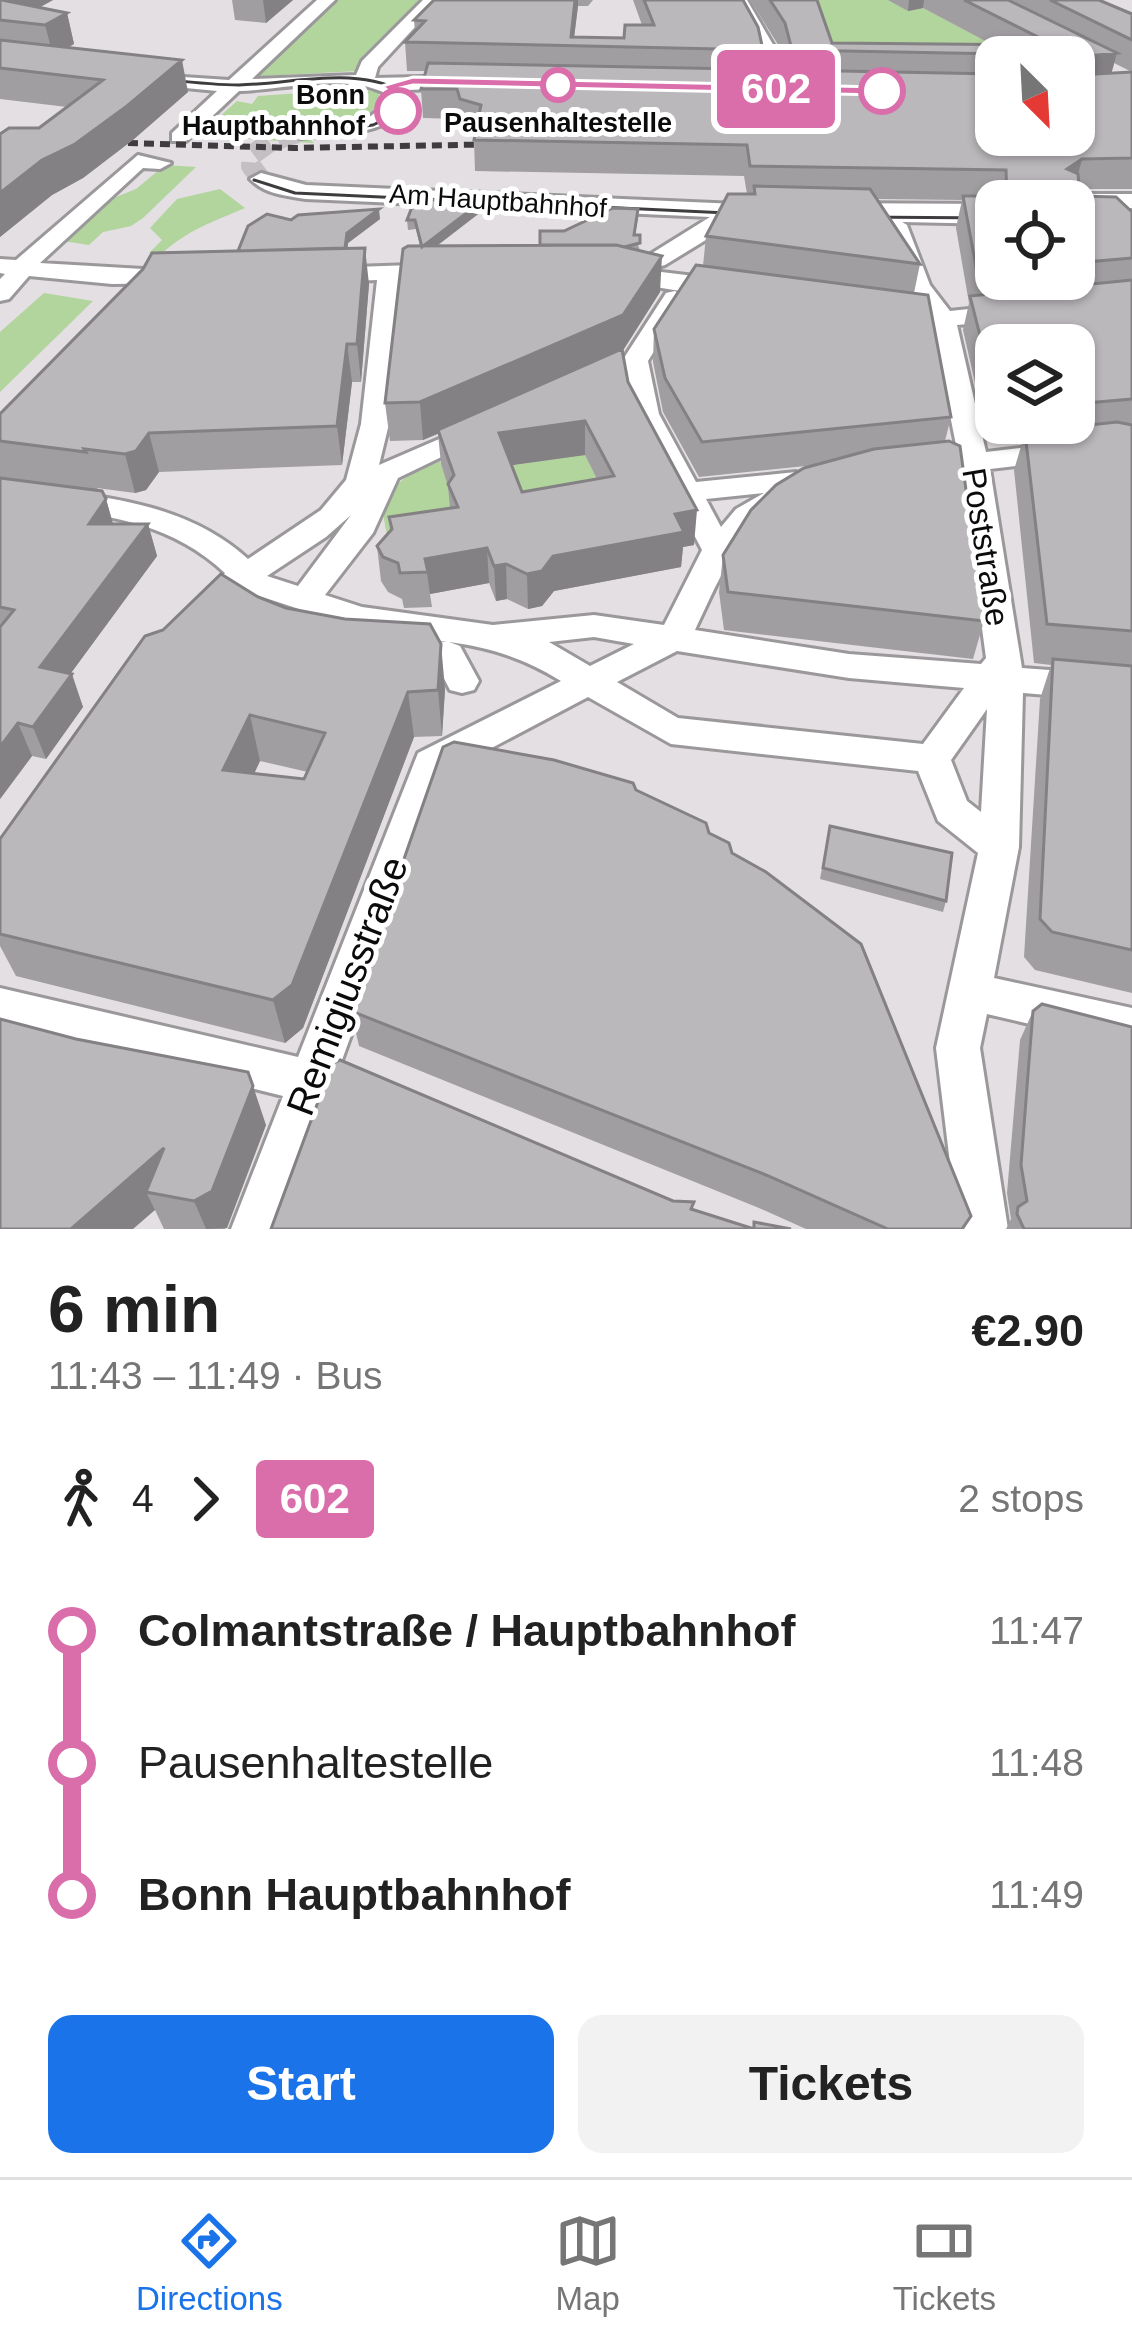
<!DOCTYPE html>
<html lang="en">
<head>
<meta charset="utf-8">
<style>
  body { margin:0; font-family:Helvetica,sans-serif; background:#f2f2f2; color:#222; height:100vh; display:flex; flex-direction:column; font-size:45px; white-space:nowrap }
  * { box-sizing:border-box; margin:0 }
  p { font-size:39px; color:#767676 }
  .icon { flex:none; width:66px; height:66px; fill:none; stroke:currentColor; stroke-width:2; stroke-linecap:round; stroke-linejoin:round }
  .map { position:relative; height:1229px; overflow:hidden }
  .panel { display:flex; flex-direction:column; background:#fff; flex:1 }
  .panel>* { flex:none }
  .badge { padding:0 24px; border-radius:9px; font-size:42px; line-height:78px }
  .needle { width:78px; rotate:156deg }
  .controls { position:absolute; left:975px; top:36px; display:grid; gap:24px }
  .controls a { display:grid; place-items:center; width:120px; height:120px; border-radius:24px; background:#fff; box-shadow:0 3px 9px #0004; font-size:60px }
  .map>.badge { position:absolute; translate:-50% -50%; box-shadow:0 0 0 6px #fff }
  .legs { display:flex; align-items:center; gap:18px; height:132px; padding:0 48px; font-size:39px }
  .legs p { margin-inline-start:auto }
  .summary { display:flex; align-items:center; justify-content:space-between; height:204px; padding:0 48px }
  h1 { font-size:66px; font-weight:700; line-height:90px }
  .action { display:flex; gap:24px; margin-top:auto; padding:24px 48px }
  .action a { flex:1; height:138px; border-radius:24px; background:#1a73e8; color:#fff; font-size:48px; font-weight:700; line-height:138px; text-align:center }
  .action a+a { background:#f2f2f2; color:#222 }
  ul { padding:0 48px; list-style:none }
  li { display:flex; align-items:center; gap:42px; height:132px; font-size:45px }
  li i { display:grid; place-items:center; width:18px; height:100%; margin:0 15px; background:currentColor }
  li i::after { content:''; width:30px; height:30px; margin:-15px; border:9px solid; border-radius:50%; background:#fff }
  li p { margin-inline-start:auto }
  li:first-child i { background:linear-gradient(#0000 50%,currentColor 0) }
  li:last-child i { background:linear-gradient(currentColor 50%,#0000 0) }
  .menu { display:flex; justify-content:space-around; align-items:center; height:168px; border-top:3px solid #e0e0e0; background:#fff; font-size:33px; color:#767676 }
  .menu a { display:grid; justify-items:center; gap:6px }
  .menu .current { color:#1a73e8 }
  .map>svg:first-child { display:block }
</style>
</head>
<body>
<div class="map">
<svg width="1132" height="1229" viewBox="0 0 1132 1229">
  <rect width="100%" height="100%" fill="#e3dfe2"/>
  <!-- green -->
  <path fill="#b2d49d" d="M333,0h95l-70,71 -112,6z
    M787,0h125l-4,10 15,-2 71,37 2,12 -182,14z
    M359,89l18,3 9,11c-18,22 -63,18 -90,22l18,18 -116,-7 39,-35 15,3 6,-8z
    M165,165l31,2 -53,51 -12,8 -28,6 -14,13 -32,-5 39,-35 40,-16z
    M220,189l25,19c-33,14 -57,22 -84,46l-12,-1 13,-13 -12,-12 27,-29z
    M44,293l49,8 -93,91v-60z
    M590,454l14,27 -72,44 -33,-58z
    M440,461l18,52 -69,27c-17,-48 11,-63 51,-79z"/>
  <g fill="none" stroke-linecap="round" stroke-linejoin="round">
    <!-- street-tunnel -->
    <path stroke="#c3bfc2" stroke-width="20" stroke-dasharray="20 9" stroke-linecap="butt" d="M261,179l-10,-13 1,-11 18,-13 31,-10"/>
    <!-- street casing -->
    <g stroke="#9b989b" stroke-width="6">
      <path id="street" d="M317,0h18l-83,79 104,-4 6,-14 61,-61h17l-62,67 -3,11 90,-2 10,6 -10,6 -58,2 8,8c-25,39 -73,35 -114,40l-7,-2v-8l74,-10 26,-19c-38,-29 -109,-9 -155,-8l-53,50h-14v-8l45,-42 -73,-7 -7,-2v-8l92,6z
        M731,0h16l31,53 6,40 -17,-4 -7,-36z
        M138,155l33,8 -11,6 -17,-1 -103,95 137,8 9,2v10l-74,1 -83,-8 -20,23 -9,2v-22l5,-5 -5,-1v-14l16,1z
        M261,173l45,12 431,19 11,7 -3,5 -80,49 -20,5 82,10 12,7c-18,15 -113,-1 -132,-18l4,-5 38,-9 61,-38 -404,-18c-21,-3 -41,-5 -56,-20z
        M1074,194h58v14h-58v-7h-11z
        M896,218l11,7 23,60 20,26 57,-6 13,8 -13,8 -50,4 29,127 146,-17v18l-142,16 32,199 110,8v26l-109,-9 -4,154 -25,131 138,30v40l-145,-34 -7,34 28,181h-50l-22,-181 42,-195 -40,-32 -20,-50 -247,-27 -83,-47 -142,75 -165,457h-50l52,-133 -283,-70v-38l298,69 120,-304 143,-72c-38,-23 -69,-33 -112,-39l11,4 19,35 -5,9 -12,3 -12,-3 -13,-25 -40,-6 -5,-8 5,-8 50,-1 -87,-13 -116,-38 -15,6 -11,-3 -5,-8 12,-13c-64,-60 -142,-59 -225,-72v-18c87,13 180,14 248,76l73,-49 25,-30 15,-56 16,-144 -52,2 -12,-7 12,-7 116,-4 12,7 -4,5 -48,4 -12,144 -10,41 88,-38 10,-2 14,8 -93,45 -25,55 -48,62 37,12 131,18 101,-10 70,10 38,-75 -71,-136 -9,-53 44,-68 9,-2 12,7 -39,63 11,53 37,68 100,-10 15,9 -13,8 -1,10c-63,38 -72,68 -102,131l154,24 132,10 5,-6 -25,-186 -16,-2 -5,-6 18,-9 -26,-130 -50,-9 -4,-5 13,-8 31,5 -16,-22 -21,-61zM764,493l-28,16 -15,18 -15,-28zM351,515l-53,71 -31,-10 59,-39zM594,637l40,7 -44,22 -41,-24zM677,651l172,27 115,10 -41,56 -245,-26 -61,-36zM987,709l-6,103 -14,-11 -16,-41z"/>
    </g>
    <!-- secondary casing -->
    <g stroke="#9b989b" stroke-width="6">
      <path id="secondary" d="M820,203l176,1v20l-188,-4 -4,-7z"/>
    </g>
    <!-- street -->
    <use href="#street" fill="#fff" fill-rule="evenodd"/>
    <!-- secondary -->
    <use href="#secondary" fill="#fff" fill-rule="evenodd"/>
    <!-- tram -->
    <path stroke="#3e3c3e" stroke-width="3" d="M152,78c29,3 58,7 87,7 55,-1 119,-21 170,10l-3,14 -33,16 -68,9
      M254,180l41,13 454,21
      M857,217l139,1"/>
    <!-- rail -->
    <path stroke="#3e3c3e" stroke-width="6" stroke-dasharray="10 6" stroke-linecap="butt" d="M96,142l197,6 217,-4"/>
  </g>
  <!-- wall -->
  <path fill="#a19ea1" fill-rule="evenodd" d="M0,0h53l-14,8 28,5 7,31 -7,4 121,44 -54,47 -51,39 -31,17 -52,42v-103l39,-6 28,-21 -67,-8z
    M232,0h61l-27,23 -31,-3z
    M434,0h159l-5,6h-10l-4,31 50,1 18,-13 -9,-25h110l20,50 -2,20h26l-5,-19 -32,-51h67l15,43 161,2 -70,-37 -15,3 -20,-11h211l33,14v58l-18,-9 -3,10 21,-1v117h-53l1,7 52,16v781l-97,-23 -11,-13 16,-258 11,-34 -17,-2 -20,-193 8,-27 -16,1 -25,-35 -18,-79 6,-27 -13,-75 6,-28 -85,-1 43,65 -6,29 37,124 -6,24 39,180 -11,38 -249,-29 -5,-38 4,-37 92,-90 -116,12 -36,-65 -10,-50 1,-33 49,-63 3,-30 41,-42 -3,-18 -269,-5 -1,-31 1,-8 -13,-4 -4,-9 -35,-1 -2,-29 5,-18h-19l-2,-29 10,-10 -1,-12zM996,57h78l-78,78zM996,201h78v78h-78zM996,345h78v78h-78z
    M482,211l-45,35 103,-1 24,-14 74,-13 -3,17 5,16 20,41 -38,60 6,30 66,163 -11,2 -2,20 -127,24 -12,15 -14,3 -21,-10 -11,2 -7,-18 -59,11 2,13 -28,1 -2,-9 -14,-7 -7,-11 -4,-35 13,-15 -1,-14 61,-9 -2,-22 -7,-22 -3,-30 -15,6 -33,1 -5,-38 35,-157 -4,-17 -8,1 -1,-10zM585,455l12,24 -75,13 -11,-27z
    M380,219l-32,24v5l21,36 -8,98h-9l-10,83 -183,7 -13,18 -11,3 -38,-5 9,11 7,25h35l9,32 -87,118 13,33 -37,52 -14,-3 -32,43v-385l238,-163 53,-31z
    M258,597l187,92 -3,47 -28,1 -111,291 -18,15 -269,-67 -16,-30v-107l163,-209zM260,761l48,11 -4,7 -50,-6z
    M636,790l73,43 23,20 239,363 -7,13h-158l-47,-21 -400,-162 -8,-35z
    M830,826l116,75 -3,11 -123,-33z
    M1033,1011l99,218h-126l5,-10 -4,-26 13,-153z
    M266,1125l-41,104h-61l-9,-19 -155,19z"/>
  <!-- shaded-wall -->
  <path fill="#838183" d="M0,0h53l-40,21z
    M263,0h30l-27,23z
    M575,0h3v6l-5,40 -2,-9z
    M909,0h15l-1,8 -15,3z
    M67,13l7,31 -21,11 -8,-30z
    M1117,53l-8,29 -35,4 4,-29z
    M182,60l6,32 -54,47 -51,39 -31,17 -52,42v-44l42,-33z
    M1082,159l-8,31 -7,-21z
    M481,202l1,9 -60,46v-10z
    M379,209l1,10 -32,24 -3,20 -1,-10 3,-20z
    M365,248l4,36 -8,98 -4,-38z
    M662,256l-2,36 -38,60 -199,88 -3,-38z
    M347,344l5,38 -10,83 -5,-39z
    M585,421v34l-85,12 -1,-34z
    M149,433l10,39 -13,18 -11,3 -10,-39z
    M106,499l9,32 -26,-7z
    M697,510l-3,35 -11,2 -2,20 -127,24 -12,15 -14,3 -1,-35 26,-18 122,-42z
    M148,524l9,32 -105,143 -12,-32z
    M487,548l2,35 -59,11 -5,-35z
    M506,564l1,35 -11,2 -2,-35z
    M441,644l4,45 -3,47 -4,-46z
    M72,674l11,33 -37,52 -13,-32z
    M408,692l6,45 -111,291 -18,15 -12,-43z
    M250,715l10,46 -25,54 -12,-45z
    M18,723l14,33 -32,43v-52z
    M253,1086l13,39 -39,103 -21,1 -12,-28z
    M164,1148l-18,44 9,18 -22,19h-62z"/>
  <!-- building -->
  <path fill="#bbb8bb" stroke="#838183" stroke-width="3" fill-rule="evenodd" d="M0,0h2l65,13 -22,12 -45,-5z
    M434,0h141l-4,37 53,1 1,-13h29l-10,-25h99l15,27 5,23 -358,-8 20,-21 -11,-1z
    M770,0h47l15,43 222,2 -90,-45h44l109,53 -39,4v18l54,-3v86l-50,1 -15,10 11,5 2,22 36,1 16,15v46l-58,5v-62h-78v69l-19,2 -14,-76h44l-1,-26 -256,-4 -3,-21 -273,-5 7,-35 -21,-6 -3,-10h-36l7,-26 568,11v61h78v-78h-71l-1,-3 -210,-4 -7,-27z
    M1050,0h49l33,14v26z
    M0,40l182,20 -55,46 -52,38 -33,16 -42,33v-59l9,-6h30l64,-48 -103,-12z
    M754,186l116,3 50,75 -214,-28 22,-42h27z
    M415,199l66,3 -59,45 -7,-27h-8z
    M613,208l25,1 -4,26h6v8l-16,4 -8,-2h-76v-14h24z
    M379,209l-32,24 -2,15 -107,3 10,-25 19,-12 24,6 7,-5z
    M616,245l46,11 -39,59 -203,87 -35,1 18,-154 5,-3z
    M365,248l-8,96h-10l-10,82 -188,7 -13,18 -11,3 -41,-5 2,3 -86,-11v-27l143,-145 9,-16z
    M696,265l232,30 23,122 -249,25 -37,-64 -11,-49z
    M1132,280v119l-58,5v-59h-78v38l-6,-8 -20,-79z
    M622,349l6,33 69,128 -22,4 9,18 -131,24 -11,15 -15,3 -21,-10 -12,2 -7,-18 -62,11 3,13 -28,1 -2,-10 -15,-6 -6,-11 15,-17 -3,-12 69,-10 -10,-23 6,-9 -16,-45zM585,421l29,55 -92,16 -23,-59z
    M1117,422l15,3v206l-85,-7 -22,-192z
    M949,441l11,5 24,175 -256,-29 -5,-37 28,-45 25,-25 28,-17 70,-19z
    M0,478l102,13 4,8 -17,25h59l-108,143 32,7 -39,53 -15,-4 -18,24v-120l14,-17 -14,-3z
    M221,574l37,23 28,11 59,11 85,5 11,20 -3,46 -30,2 -116,293 -19,15 -273,-66v-95l145,-203 18,-6zM250,715l75,18 -21,46 -81,-9z
    M1053,659l79,7v284l-80,-18 -12,-13z
    M454,742l100,18 79,23 3,7 70,33 3,10 20,10 3,10 34,19 95,72 110,272 -9,13h-74l-122,-54 -415,-164 92,-264z
    M830,826l122,27 -6,48 -123,-33z
    M1042,1004l90,23v202h-108l-7,-15 1,-7 9,-6 -6,-36 7,-91 5,-63z
    M0,1019l76,20 172,33 5,14 -41,105 -18,10 -48,-9 18,-44 -93,81h-71z
    M340,1060l333,141 21,1 -3,7 63,20v-7l37,7h-520l55,-149 7,-17z"/>
  <!-- line-1 -->
  <path fill="#da6eab" stroke="#fff" stroke-width="3" d="M413,77l469,10 6,4 -6,4 -469,-10 -13,3 12,10 -9,16h-10l5,-15 -16,-13z"/>
  <!-- markers -->
  <g fill="#fff" stroke="#da6eab" stroke-width="6">
    <circle cx="558" cy="85" r="15"/>
    <circle cx="882" cy="91" r="21"/>
    <circle cx="398" cy="111" r="21"/>
  </g>
  <g text-anchor="middle" dominant-baseline="central" stroke-width="10" stroke-linejoin="round" paint-order="stroke">
    <!-- far-stop labels -->
    <g font-size="27" font-weight="bold" fill="#0c0b0c" stroke="#fff" text-anchor="end">
      <text x="365" y="95">Bonn<tspan x="365" dy="31">Hauptbahnhof</tspan></text>
      <text x="558" y="123" text-anchor="middle">Pausenhaltestelle</text>
    </g>
    <!-- far-street labels -->
    <g font-size="27" fill="#0c0b0c" stroke="#fff">
      <text transform="translate(498 201) rotate(4)">Am Hauptbahnhof</text>
    </g>
    <!-- street labels -->
    <g font-size="33" fill="#0c0b0c" stroke="#fff">
      <text transform="translate(986 547) rotate(81)">Poststraße</text>
    </g>
    <!-- near-street labels -->
    <g font-size="39" fill="#0c0b0c" stroke="#fff">
      <text transform="translate(347 986) rotate(-69)">Remigiusstraße</text>
    </g>
  </g>
</svg>
<div class="controls">
<a><svg class="needle" viewBox="-14 -14 28 28"><path d="M0-13l5 13h-10z" fill="#e53935"/><path d="M0 13l5-13h-10z" fill="#767676"/></svg></a>
<a><svg class="icon" aria-label="locate" viewBox="0 0 24 24"><circle cx="12" cy="12" r="6"/><path d="M12 2v4M12 18v4M2 12h4M18 12h4"/></svg></a>
<a><svg class="icon" aria-label="layers" viewBox="0 0 24 24"><path d="M12 4l9 5-9 5-9-5zM3 14l9 5 9-5"/></svg></a>
</div>
<b class="badge" style="left:776px;top:89px;background:#da6eab;color:#fff">602</b>
</div>
<section class="panel">
<div class="summary"><div><h1>6 min</h1><p>11:43 – 11:49 · Bus</p></div><b>€2.90</b></div>
<div class="legs"><svg class="icon" aria-label="walk" viewBox="0 0 24 24"><circle cx="13" cy="4" r="2"/><path d="M13 8l-2 6 4 7M11 14l-3 7M7 12l3-4h3l4 4"/></svg>4<svg class="icon" aria-label="forward" viewBox="0 0 24 24"><path d="M9 5l7 7-7 7"/></svg><b class="badge" style="background:#da6eab;color:#fff">602</b><p>2 stops</p></div>
<ul>
<li><i style="color:#da6eab"></i><b>Colmantstraße / Hauptbahnhof</b><p>11:47</p></li>
<li><i style="color:#da6eab"></i><span>Pausenhaltestelle</span><p>11:48</p></li>
<li><i style="color:#da6eab"></i><b>Bonn Hauptbahnhof</b><p>11:49</p></li>
</ul>
<div class="action"><a>Start</a><a>Tickets</a></div>
</section>
<nav class="menu">
<a class="current"><svg class="icon" aria-label="directions" viewBox="0 0 24 24"><path d="M12 3l9 9-9 9-9-9zM9 14v-3h6M13 9l2 2-2 2"/></svg>Directions</a>
<a><svg class="icon" aria-label="map" viewBox="0 0 24 24"><path d="M3 6l6-2 6 2 6-2v14l-6 2-6-2-6 2zM9 4v14M15 6v14"/></svg>Map</a>
<a><svg class="icon" aria-label="tickets" viewBox="0 0 24 24"><path d="M3 7h18v10H3zM15 7v10"/></svg>Tickets</a>
</nav>
</body>
</html>
